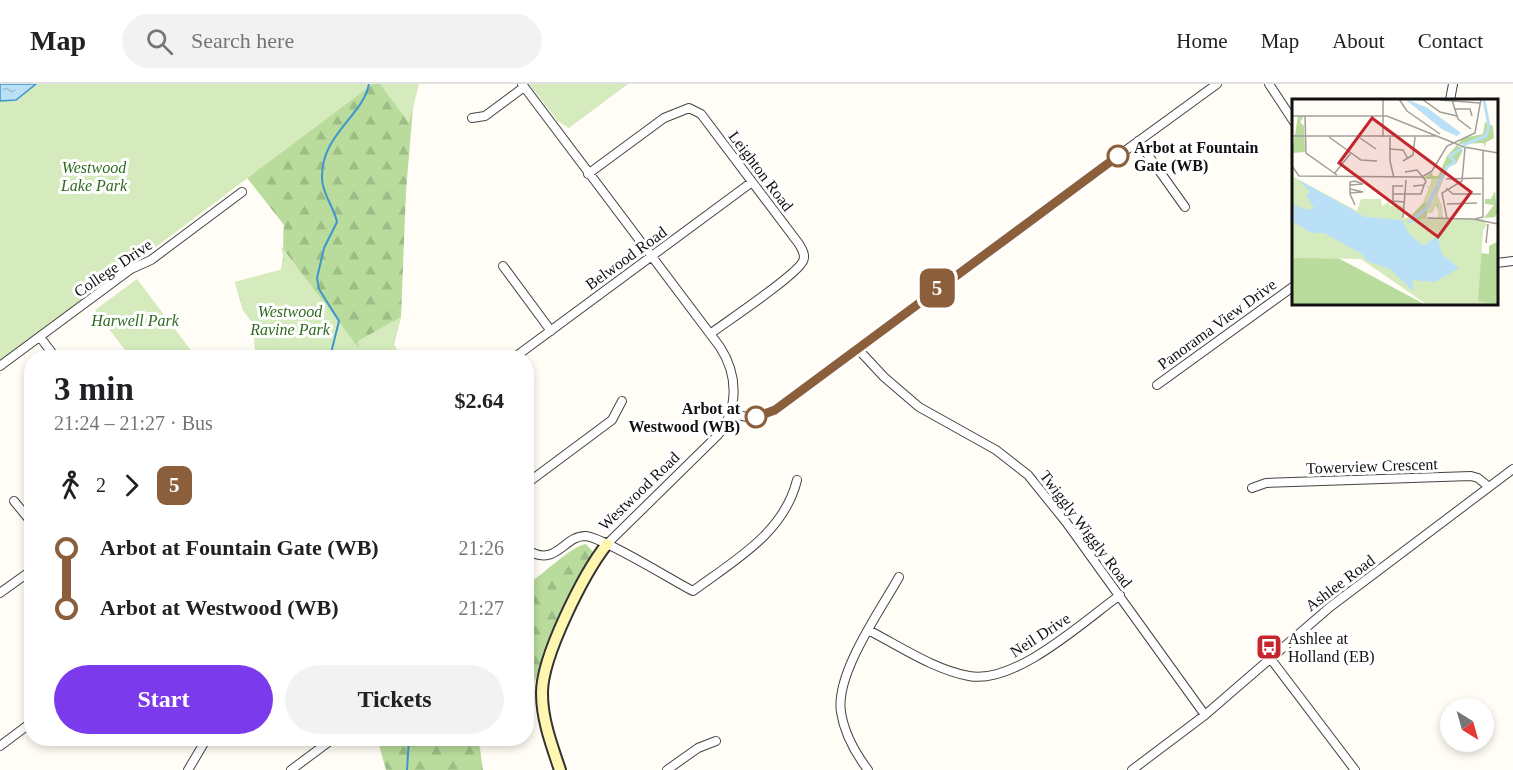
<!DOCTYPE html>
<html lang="en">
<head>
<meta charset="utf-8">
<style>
  body { margin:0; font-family:"Times New Roman",serif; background:#f2f2f2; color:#202124; height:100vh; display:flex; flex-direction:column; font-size:22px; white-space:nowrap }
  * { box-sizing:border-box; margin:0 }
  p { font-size:20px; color:#757577 }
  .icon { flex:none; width:33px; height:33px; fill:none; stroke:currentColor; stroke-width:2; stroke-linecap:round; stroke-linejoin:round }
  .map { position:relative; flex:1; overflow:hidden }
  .drawer { position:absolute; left:24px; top:266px; width:510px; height:396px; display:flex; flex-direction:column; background:#fff; border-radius:24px; box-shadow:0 3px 9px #0003 }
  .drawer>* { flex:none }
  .badge { padding:0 12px; border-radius:9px; font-size:21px; line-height:39px }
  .needle { width:39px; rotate:143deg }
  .controls { position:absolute; left:1440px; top:614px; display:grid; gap:12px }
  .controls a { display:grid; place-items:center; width:54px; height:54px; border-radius:50%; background:#fff; box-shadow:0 3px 9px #0003; font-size:30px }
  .map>.badge { position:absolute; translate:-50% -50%; box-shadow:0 0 0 3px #fff }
  .legs { display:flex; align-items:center; gap:9px; height:66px; padding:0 30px; font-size:20px }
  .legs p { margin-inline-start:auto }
  .headline { display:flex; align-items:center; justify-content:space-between; height:102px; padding:0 30px }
  h1 { font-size:33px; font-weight:600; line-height:45px }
  .cta { display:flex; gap:12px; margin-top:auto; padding:12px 30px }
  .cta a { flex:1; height:69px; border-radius:36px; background:#7c3aed; color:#fff; font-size:24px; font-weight:600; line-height:69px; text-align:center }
  .cta a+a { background:#f2f2f2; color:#202124 }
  ul { padding:0 30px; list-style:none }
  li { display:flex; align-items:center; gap:21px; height:60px; font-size:22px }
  li i { display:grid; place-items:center; width:9px; height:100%; margin:0 8px; background:currentColor }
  li i::after { content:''; width:15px; height:15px; margin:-8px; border:4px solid; border-radius:50%; background:#fff }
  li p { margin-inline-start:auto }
  li:first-child i { background:linear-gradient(#0000 50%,currentColor 0) }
  li:last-child i { background:linear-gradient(currentColor 50%,#0000 0) }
  header { display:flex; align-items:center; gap:36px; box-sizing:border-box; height:84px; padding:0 30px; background:#fff; border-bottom:2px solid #e0e0e0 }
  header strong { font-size:28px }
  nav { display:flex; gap:33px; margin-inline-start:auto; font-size:21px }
  .search { width:420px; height:54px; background:#f2f2f2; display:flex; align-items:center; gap:15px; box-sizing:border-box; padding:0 21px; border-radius:33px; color:#757577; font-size:22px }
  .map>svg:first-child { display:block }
</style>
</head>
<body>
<header>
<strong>Map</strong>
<div class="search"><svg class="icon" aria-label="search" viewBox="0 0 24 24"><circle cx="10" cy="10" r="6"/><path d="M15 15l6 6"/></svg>Search here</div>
<nav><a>Home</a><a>Map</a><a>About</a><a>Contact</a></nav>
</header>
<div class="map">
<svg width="1513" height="686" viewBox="0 0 1513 686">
  <defs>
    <pattern id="forest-firs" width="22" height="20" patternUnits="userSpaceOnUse" patternTransform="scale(1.5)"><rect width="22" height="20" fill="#b9dc9c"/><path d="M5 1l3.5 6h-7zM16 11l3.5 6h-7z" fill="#9ebc85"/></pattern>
    <pattern id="water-ripples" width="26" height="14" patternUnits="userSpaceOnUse" patternTransform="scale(1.5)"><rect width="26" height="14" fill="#b9e0f7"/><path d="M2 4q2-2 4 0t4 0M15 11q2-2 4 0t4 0" fill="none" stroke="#9ebfd3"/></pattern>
  </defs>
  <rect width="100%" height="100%" fill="#fffdf5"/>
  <!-- forest -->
  <path fill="url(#forest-firs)" d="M36,0h379l-9,107 -5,126 -9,34 -143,6 6,-7 -1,-25 -11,-15 -8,-28 46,-12c4,-14 1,-30 3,-45l-40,-51 -244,-73z
    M586,460l7,8 -4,9 -42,88 -13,34 -8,2v-100c16,-9 45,-39 60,-41z
    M377,654h99l3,4 4,28h-97z"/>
  <!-- park -->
  <path fill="#d5ebbd" d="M0,0h373l-373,280z
    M380,0h39l-10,39z
    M529,0h99l-59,44 -11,-7z
    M281,162l78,102 -1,-7 43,-24 -8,26 9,14h-153l6,-7 -1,-25 -11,-15 -8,-28 46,-12 3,-10z
    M137,195l59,78h-66l-35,-47z"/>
  <!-- water -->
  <path fill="url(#water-ripples)" stroke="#3f96cf" stroke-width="1.5" d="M0,0h36l-20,16 -16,1z"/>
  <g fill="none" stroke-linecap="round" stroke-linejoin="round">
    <!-- stream -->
    <path stroke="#3f96cf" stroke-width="2" d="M330,273l9,-36 -20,-32 -2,-11 7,-30 13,-26c-3,-15 -15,-28 -15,-44 -1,-44 41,-62 47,-94
      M407,686l2,-32"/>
    <!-- street casing -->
    <g stroke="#444" stroke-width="10">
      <path id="street" d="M522,0l198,263c18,28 19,61 -2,88l-111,109
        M1269,0l25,38
        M1450,16l3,-16
        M472,34l13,-2 39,-29
        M1138,57l47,66
        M588,90l76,-56 25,-10 12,6 98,130c3,5 7,11 4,17 -6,14 -77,61 -93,73
        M1496,179l17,-2
        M503,182l48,65
        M40,253l15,20
        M857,264l27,29 35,30 77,43 32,25 38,47 139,193
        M515,273l237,-175
        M0,282l131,-97 20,-9 91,-68
        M1157,301l137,-99
        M731,330l22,4 22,-8 174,-131 268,-195
        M526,400l86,-64 10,-19
        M1252,404l14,-5 205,-7 7,2 11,9
        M14,417l18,22
        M526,465c30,20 37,-13 59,-13 18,1 88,45 108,55 42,-31 91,-58 104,-111
        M0,509l32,-23
        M870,547c31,16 65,39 99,45 46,9 115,-55 151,-81
        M1270,574l85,112
        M0,662l32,-24
        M188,686l19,-32
        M291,686l43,-32
        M667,686l31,-22 18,-7
        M868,686c-12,-16 -24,-38 -27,-58 -6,-38 39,-101 58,-135
        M1132,686l73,-55 125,-108 183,-138"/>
    </g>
    <!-- secondary casing -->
    <g stroke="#333" stroke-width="14">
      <path id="secondary" d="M560,686c-8,-24 -18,-50 -18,-76 -1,-36 42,-121 65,-150"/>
    </g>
    <!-- street -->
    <use href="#street" stroke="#fff" stroke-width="8"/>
    <!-- secondary -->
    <use href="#secondary" stroke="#fff6b0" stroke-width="10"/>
  </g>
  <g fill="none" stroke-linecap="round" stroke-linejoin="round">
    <!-- line-1 casing -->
    <g stroke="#fff" stroke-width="14">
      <path id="line-1" d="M756,333l19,-7 343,-254"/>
    </g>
    <!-- line-1 -->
    <use href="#line-1" stroke="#8b5e3c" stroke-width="9"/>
  </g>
  <!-- icons -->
  <defs>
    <g id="bus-square" transform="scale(1.35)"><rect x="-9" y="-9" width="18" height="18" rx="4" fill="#c4262e" stroke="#fff"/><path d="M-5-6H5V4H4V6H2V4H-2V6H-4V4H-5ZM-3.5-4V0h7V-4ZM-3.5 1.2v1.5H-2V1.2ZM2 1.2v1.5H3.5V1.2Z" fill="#fff"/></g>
  </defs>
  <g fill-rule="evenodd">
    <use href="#bus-square" x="1269" y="563"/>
  </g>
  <!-- markers -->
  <g fill="#fff" stroke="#8b5e3c" stroke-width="3">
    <circle cx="1118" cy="72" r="10"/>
    <circle cx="756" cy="333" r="10"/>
  </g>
  <g text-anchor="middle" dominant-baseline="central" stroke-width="6" stroke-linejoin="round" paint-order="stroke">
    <!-- stop labels -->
    <g font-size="16" font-weight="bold" fill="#111" stroke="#fff" text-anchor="start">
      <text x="1134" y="63">Arbot at Fountain<tspan x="1134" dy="18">Gate (WB)</tspan></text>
      <text x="740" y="324" text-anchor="end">Arbot at<tspan x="740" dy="18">Westwood (WB)</tspan></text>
    </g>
    <!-- park labels -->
    <g font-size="16" font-style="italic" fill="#2f6b1f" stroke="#fff">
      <text x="94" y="83">Westwood<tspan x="94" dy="18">Lake Park</tspan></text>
      <text x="290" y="227">Westwood<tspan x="290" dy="18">Ravine Park</tspan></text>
      <text x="135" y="236">Harwell Park</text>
    </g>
    <!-- street labels -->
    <g font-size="16" fill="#111" stroke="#fff">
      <text transform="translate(761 87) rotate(53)">Leighton Road</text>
      <text transform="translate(626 174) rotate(-36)">Belwood Road</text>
      <text transform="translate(113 184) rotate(-34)">College Drive</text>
      <text transform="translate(1217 240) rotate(-36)">Panorama View Drive</text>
      <text transform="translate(1372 382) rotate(-2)">Towerview Crescent</text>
      <text transform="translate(639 407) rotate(-44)">Westwood Road</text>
      <text transform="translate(1086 445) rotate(53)">Twiggly Wiggly Road</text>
      <text transform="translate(1340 499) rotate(-37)">Ashlee Road</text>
      <text transform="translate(1040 551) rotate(-33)">Neil Drive</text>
    </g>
    <!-- poi labels -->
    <g font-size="16" fill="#111" stroke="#fff" text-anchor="start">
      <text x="1288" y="554">Ashlee at<tspan x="1288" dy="18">Holland (EB)</tspan></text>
    </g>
  </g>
  <!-- overview -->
  <g transform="translate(1292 15)">
    <rect width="206" height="206" fill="#fffdf5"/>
    <path d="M6,17h6l-4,6 4,4 1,26 -13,1zM193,23l8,4 1,12 -9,5 1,5 -3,-5 -25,1 5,-6 20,-4zM165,46l6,5 -7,14 -7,1 -12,30 5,11 -3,6 -3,-7 -4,8 -4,-2 -2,8 60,9 -3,1 -2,24 8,1v-8l8,-4v62h-44l-51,-85h6l17,-18 7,-22h-10l10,-7 1,4h5l9,-20zM203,92l2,22 -2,4 -11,1 10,-13 -9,-1v-5h6zM0,134l9,5 123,66h-132z" fill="#b9dc9c"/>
    <path d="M0,77l65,35 4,-12h20l1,7 7,-4 1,4h13v13l10,-4v4h70l4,6 -4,4 -5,72 19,3h-71l-65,-45 -69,-1zM152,79l-8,16 6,12 1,12h-5v-16l-6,11h-5v-10l-4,-1 6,-14 -4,-2h5l2,-7z" fill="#d5ebbd"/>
    <path d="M113,0l21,8 35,26 -4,3 -14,-6zM7,81l66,37 37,3 8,15 14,11 13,-10 5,18 17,14 -24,14 -23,-2 2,12 -24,-23 -23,-8 -5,-7 -38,-21h-13l-19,-12v-17l15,6 7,-2 -8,-13 4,-3z" fill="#b9e0f7"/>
    <path fill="none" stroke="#b9e0f7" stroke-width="3" d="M171,46l23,-9 3,-10 -5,-26M116,124l18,-14 21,-42 8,-5 -5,-6 12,-8"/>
    <path fill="none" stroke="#a09f9a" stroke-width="1.5" d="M107,0l8,12 33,23M130,0l18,13 17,4M148,1l40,3M160,1l6,19 13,10M162,10h16l2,7M0,17h95l77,31 34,6M13,17l1,37 31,22M0,37h145M37,38l32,23 16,1M91,38v-38M98,38v24l4,17M68,39l16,11M97,50l14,1 5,9M111,62l10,-6 2,-18M0,67l7,10 123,1 10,-6 15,-25 28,-13 6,-34M113,73l12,-2 9,11 -2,4 -11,1M42,75l17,-21M154,80l37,-1M58,86l13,-1 -8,-3M111,87h-10v15l11,1M154,89l7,6h28M58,94l13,-1 -13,-3M101,95h28l3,-9M155,105l30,-1M63,106l-5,-11v-12l5,-1M111,119l3,-38M135,119l46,1 25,5M155,120l-5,-26 20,-12 3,-33M183,120l8,-2v-66M194,144l2,-19"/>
    <path fill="#c4262e" fill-opacity="0.15" stroke="#c4262e" stroke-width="3" d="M80,19l99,74 -33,45 -99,-74z"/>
    <rect width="206" height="206" fill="none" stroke="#111" stroke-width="3"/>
  </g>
</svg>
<div class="controls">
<a><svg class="needle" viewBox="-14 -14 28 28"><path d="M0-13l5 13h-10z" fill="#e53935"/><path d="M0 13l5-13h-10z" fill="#757577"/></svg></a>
</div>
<b class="badge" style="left:937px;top:204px;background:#8b5e3c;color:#fff">5</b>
<section class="drawer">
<div class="headline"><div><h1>3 min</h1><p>21:24 – 21:27 · Bus</p></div><b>$2.64</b></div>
<div class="legs"><svg class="icon" aria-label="walk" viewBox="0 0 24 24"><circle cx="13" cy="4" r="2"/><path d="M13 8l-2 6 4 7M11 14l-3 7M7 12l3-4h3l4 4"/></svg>2<svg class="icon" aria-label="forward" viewBox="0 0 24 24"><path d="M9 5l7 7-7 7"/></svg><b class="badge" style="background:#8b5e3c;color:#fff">5</b></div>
<ul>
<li><i style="color:#8b5e3c"></i><b>Arbot at Fountain Gate (WB)</b><p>21:26</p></li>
<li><i style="color:#8b5e3c"></i><b>Arbot at Westwood (WB)</b><p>21:27</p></li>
</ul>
<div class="cta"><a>Start</a><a>Tickets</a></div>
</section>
</div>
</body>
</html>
